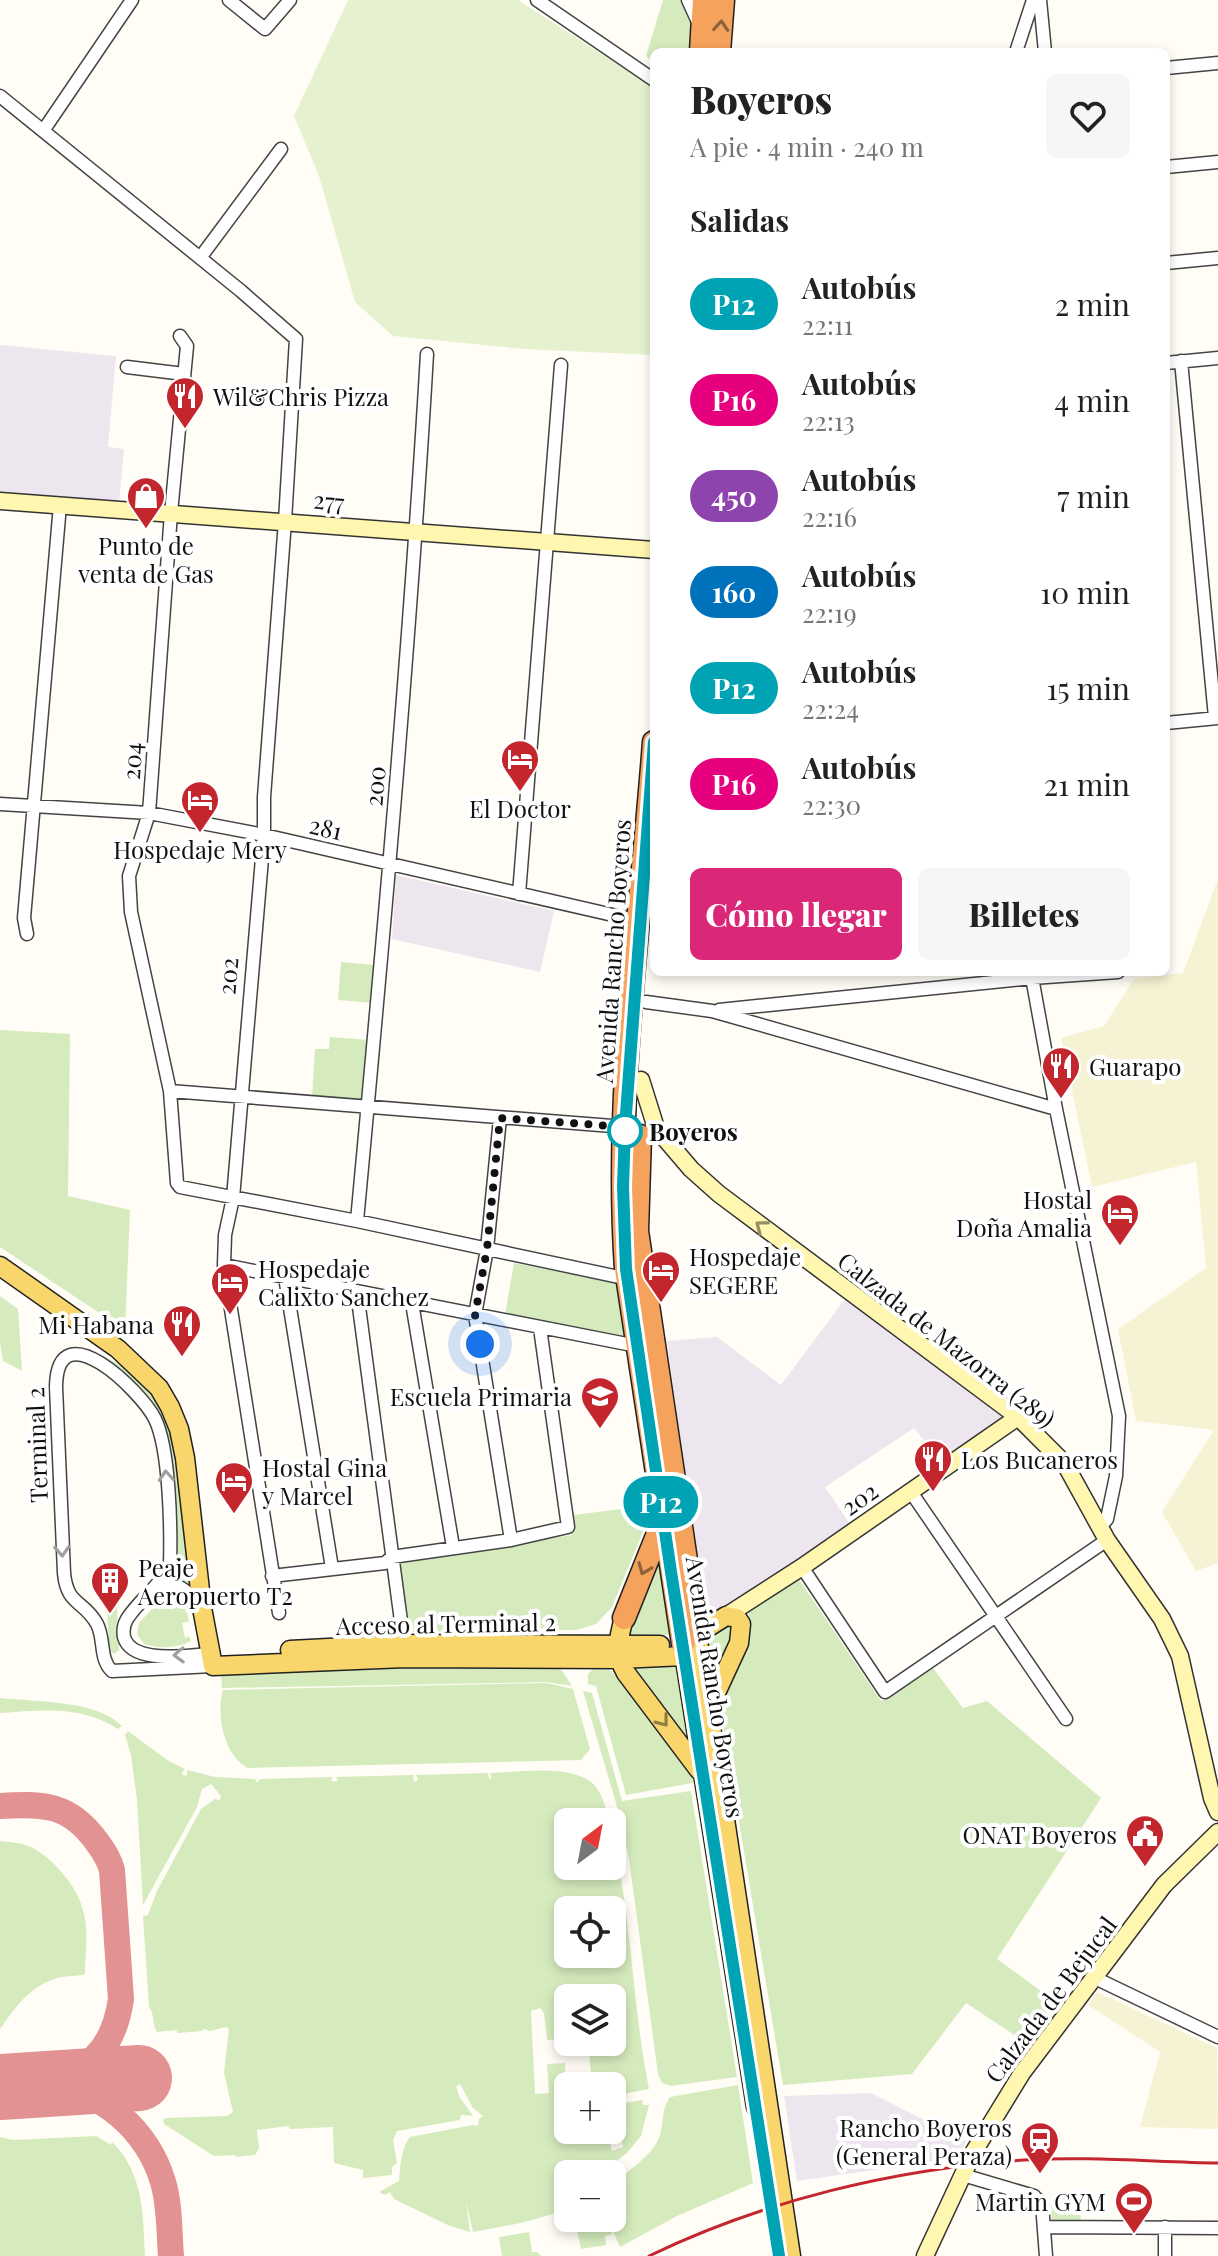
<!DOCTYPE html>
<html lang="es">
<head>
<meta charset="utf-8">
<style>
  body { margin:0; font-family:"Playfair Display",serif; background:#f6f6f6; color:#222; height:100vh; display:flex; flex-direction:column; font-size:30px; white-space:nowrap }
  * { box-sizing:border-box; margin:0 }
  p { font-size:26px; color:#767676 }
  .icon { flex:none; width:44px; height:44px; fill:none; stroke:currentColor; stroke-width:2; stroke-linecap:round; stroke-linejoin:round }
  .map { position:relative; flex:1; overflow:hidden }
  .side { position:absolute; left:650px; top:48px; width:520px; height:928px; display:flex; flex-direction:column; background:#fff; border-radius:12px; box-shadow:0 4px 12px #0003 }
  .side>* { flex:none }
  .badge { padding:0 16px; border-radius:26px; font-size:28px; line-height:52px }
  .needle { width:52px; rotate:32deg }
  .buttons { position:absolute; left:554px; top:1808px; display:grid; gap:16px }
  .buttons a { display:grid; place-items:center; width:72px; height:72px; border-radius:12px; background:#fff; box-shadow:0 4px 12px #0003; font-size:40px }
  .you { position:absolute; width:40px; height:40px; margin:-20px; border:6px solid #fff; border-radius:50%; background:#1a73e8; box-shadow:0 0 0 12px #1a73e833 }
  .map>.badge { position:absolute; translate:-50% -50%; box-shadow:0 0 0 4px #fff }
  h2 { padding:0 40px; font-size:30px; line-height:72px }
  .round { display:grid; place-items:center; flex:none; width:84px; height:84px; border-radius:12px; background:#f6f6f6 }
  .headline { display:flex; align-items:center; justify-content:space-between; height:136px; padding:0 40px }
  h1 { font-size:38px; font-weight:800; line-height:60px }
  .cta { display:flex; gap:16px; margin-top:auto; padding:16px 40px }
  .cta a { flex:1; height:92px; border-radius:12px; background:#db2777; color:#fff; font-size:32px; font-weight:800; line-height:92px; text-align:center }
  .cta a+a { background:#f6f6f6; color:#222 }
  ul { padding:0; list-style:none }
  li { display:flex; align-items:center; gap:24px; height:96px; padding:0 40px }
  li div { flex:1 }
  li b { display:block; font-size:30px }
  li em { font-style:normal }
  li .badge { min-width:88px; font-weight:700; text-align:center }
  .map>svg:first-child { display:block }
</style>
</head>
<body>
<div class="map">
<svg width="1218" height="2256" viewBox="0 0 1218 2256">
  <rect width="100%" height="100%" fill="#fffdf5"/>
  <!-- industrial -->
  <path fill="#eee6ef" d="M0,345l116,11 -8,91 16,2 -5,54 -119,-11z
    M396,875l158,36 -14,61 -148,-33z
    M845,1299l162,120 -65,43 -28,-34 -89,59 27,40 -147,94 -38,-280 50,-4 64,48z
    M871,2093l95,48 -8,17 -161,23 -13,-85z"/>
  <!-- farmland -->
  <path fill="#f6f3d4" d="M1218,879v684l-22,8 -34,-59 52,-82 -78,-9 -18,-92 88,-61 -10,-106 -104,25 -31,-149 43,-12 30,-47 49,-6z
    M1097,1992l120,56 1,79 -2,2 -76,-2 20,-75 -72,-47z"/>
  <!-- green -->
  <path fill="#d5ebbd" fill-rule="evenodd" d="M663,0h17l12,23 2,29h-40v10l-8,-6z
    M341,962l35,3 -3,38 -35,-3z
    M0,1030l70,4 -2,162 62,14 -5,120 -125,-83z
    M330,1037l40,3 -5,63 -53,-5 3,-49h14z
    M514,1263l104,21 7,55 -120,-24z
    M0,1296l18,13 4,62 -19,-10 -3,-19z
    M97,1353c23,10 49,28 62,50 25,40 28,135 34,184l-11,-8 -11,-3 7,-13c-4,-52 2,-127 -34,-169 -13,-16 -31,-28 -47,-41z
    M654,1505l-42,102 -16,17 -19,6 -167,2 -10,-70 172,-27 1,-20z
    M660,1554l10,81 -41,1 -1,-1z
    M798,1578l83,123 52,-33 30,40 24,-7 114,97 -104,161 62,45 -31,40 -62,-41 -54,71 -129,11 -63,-377 30,-98z
    M173,1595l12,9 4,17 -7,2 3,15 4,-2 2,5c-13,7 -34,8 -47,3l-7,-10 2,-11 25,-27z
    M110,1600l6,2 1,5 2,43 -5,4 -5,-4 -2,-47z
    M724,1627h6l5,4 -23,56 -5,-49z
    M425,1662l129,2 7,5 11,17 -26,-4 -324,6 -1,-13 2,-3z
    M676,1663l13,78 -57,-73 2,-4z
    M593,1669l16,1 6,5 79,103 3,7 -5,-2 -66,12 -30,-109 -8,-2v-10z
    M547,1683l26,6 17,60 -9,11 -333,8c-25,-13 -32,-54 -25,-78z
    M583,1691l9,2 30,108 69,-10 46,286 -66,9 -9,-3 -4,-9 -29,-215 -13,-56z
    M0,1698c36,4 97,2 122,28l-4,3c-36,-24 -77,-19 -118,-16z
    M128,1731l39,29 18,9 -3,4 2,3 3,-1v-5l28,7 40,2 2,4 3,-4 73,-2 -2,3 4,2 3,-2 -2,-3 78,-2 -1,5 3,2 2,-3 -2,-4 72,-2 1,6 3,-1 -2,-5c28,-1 86,-10 105,13 8,9 12,25 14,36h-41v44h44v-33c20,83 20,171 37,256l-37,7v-10h-24l-1,-12 4,-1 -3,-31h24v-44h-44v44h14v7h-5l-1,-7 -10,1 -1,-3h-18l-3,-27 -4,-5 -9,3 4,83 14,-1 -2,-29 18,-1 3,67h39l5,21 11,-4 -5,-28 -5,-2 5,-8h-6v-4l30,-5 1,5h6l-8,31 -14,17 -27,21h-32v34c-31,13 -62,18 -95,24l-7,-30 4,30 -20,-6 -56,-27 -4,-7 -5,3 -6,-3 20,-11c1,-14 2,-33 11,-44l63,-12 5,1 1,-7 4,-3 -10,-8 -13,-24 -4,2 3,10 14,20 -12,-1 -1,5 -63,11 -4,9 4,23 -5,4v8l-29,3v-8l-29,-7 -1,-36 -43,2 -2,-3 -31,4 2,18 -4,7 -19,2 -1,-2 -21,1 -50,-32 -1,-4 2,-2 62,-2 6,-4 -9,-39 5,-44 -3,-2 -16,4 -6,-2 -2,2 -24,2 -2,-3 -19,2c-5,-7 -2,-17 -8,-25l-6,-91 5,-1 9,-24 44,-82 14,-10 5,1 1,-4 -10,-12 -9,5 -5,18 -54,98 -6,-105 -6,-45 -6,-20zM568,1910h44v44h-44z
    M0,1841c11,1 21,2 31,6 22,11 46,39 52,63 6,20 2,43 2,64 -9,3 -20,1 -31,5 -27,10 -38,28 -54,50z
    M738,2085l15,98 -78,34 -55,30 -12,-28 -31,9 -2,-6 8,-4h29v-33c15,-15 36,-25 46,-45 7,-15 2,-29 12,-43z
    M96,2136l15,9 1,-3c32,31 31,73 33,114h-145v-119l13,3z
    M1071,2200l8,6 2,12 -4,4 -22,1 -3,-3 -1,-15 7,-4z
    M608,2222l4,12 -7,2 1,9 -25,4 -4,-19z
    M529,2232l3,20h5l4,4h-39l-3,-19z"/>
  <!-- pitch -->
  <path fill="#e6f2cf" d="M348,0h170l130,84 6,7v264l-130,-6 -131,-13 -38,-34 -36,-126 -25,-60z"/>
  <g fill="none" stroke-linecap="round" stroke-linejoin="round">
    <!-- taxiway -->
    <path stroke="#e29292" stroke-width="26" d="M0,1806c43,-3 70,-2 97,36 7,9 12,17 15,28l9,129c-8,54 -33,72 -82,85
      M47,2085c54,3 101,46 116,97 7,23 6,50 8,74"/>
    <!-- runway -->
    <path stroke="#e29292" stroke-width="66" d="M0,2087l139,-9"/>
    <!-- street casing -->
    <g stroke="#444" stroke-width="15">
      <path id="street" d="M229,0l36,29 25,-29
        M537,0l117,80
        M688,0l10,22
        M1040,0l5,52
        M1016,52l17,-52
        M1166,68l52,-5
        M0,96l241,195 55,48 -11,182 -21,276v38l-31,363 -8,37 -1,30 55,348
        M43,131l89,-131
        M1166,167l52,-5
        M200,258l81,-109
        M1166,263l52,-5
        M180,336l7,10 -16,167 -22,300 -20,63 2,36 39,179 7,92 3,4 177,34 271,58
        M1181,361l34,356
        M1166,363l52,-5
        M127,367l57,7
        M1166,723l52,-5
        M0,804l149,9 115,22 375,86
        M519,894l42,-529
        M27,934l-3,-16 36,-413
        M1031,972l25,137 63,307 -3,60 -9,43 -7,8
        M646,1002l66,9 344,98
        M719,1010l313,-32 86,-6
        M170,1091l455,36
        M500,1118l-13,131 -12,66 36,225
        M357,1221c27,-289 53,-578 70,-867
        M224,1265l413,81
        M285,1277l47,291
        M357,1292l48,359
        M412,1303l41,244
        M911,1492l155,227
        M802,1567l83,125 222,-152
        M272,1576l113,-13 7,-6 119,-17 57,-13 -28,-199
        M154,1588c21,-11 35,4 47,19
        M210,1654c-22,1 -78,11 -86,-17 -1,-6 0,-13 3,-18 12,-19 33,-33 43,-53 1,-36 0,-116 -15,-147 -14,-28 -98,-110 -99,-32l8,186c3,33 20,27 33,51 8,15 2,35 15,47l101,-5
        M1095,1978l123,59
        M963,2175l71,21 8,8 4,52
        M1046,2227l172,1
        M1165,2256v-29"/>
    </g>
    <!-- secondary casing -->
    <g stroke="#333" stroke-width="19">
      <path id="secondary" d="M0,501l654,49
        M641,1080l15,48 35,41 28,25 299,223 47,47 42,76 55,79 18,37 32,142 6,14
        M726,1616l76,-49 216,-150
        M925,2256l48,-103 49,-80 142,-188 54,-53"/>
    </g>
    <!-- primary casing -->
    <g stroke="#222" stroke-width="21">
      <path id="primary" d="M0,1266l118,83 41,39 11,19 9,22 6,29 17,150 11,58 192,-8 214,1 65,-3
        M624,1618c-6,21 -9,36 2,55l73,97
        M697,1634l94,622
        M688,1640l38,-24 11,2 4,6 -2,19 -30,65
        M683,1647l73,460
        M290,1650l115,-6 255,1"/>
    </g>
    <!-- highway casing -->
    <g stroke="#222" stroke-width="25">
      <path id="highway" d="M701,52l3,-52
        M719,52l4,-52
        M654,742c-13,174 -40,352 -28,527l57,375
        M640,1136l-3,95 60,403
        M624,1618l39,-97"/>
    </g>
    <!-- street -->
    <use href="#street" stroke="#fff" stroke-width="12"/>
    <!-- secondary -->
    <use href="#secondary" stroke="#fff6b0" stroke-width="16"/>
    <!-- primary -->
    <use href="#primary" stroke="#f9d66b" stroke-width="18"/>
    <!-- highway -->
    <use href="#highway" stroke="#f5a25d" stroke-width="22"/>
    <!-- rail -->
    <path stroke="#c4262e" stroke-width="3" d="M649,2256c116,-56 246,-87 375,-96 61,-4 131,2 194,3"/>
  </g>
  <!-- one-way arrows -->
  <defs><path id="oneway-chevron" d="M-2-3.5L2.5 0L-2 3.5" fill="none" stroke-width="1.6" stroke-linecap="round" stroke-linejoin="round" transform="scale(2)"/></defs>
  <g stroke="#8e613b">
    <use href="#oneway-chevron" transform="translate(721 26) rotate(-86)"/>
    <use href="#oneway-chevron" transform="translate(644 1569) rotate(112)"/>
  </g>
  <use stroke="#948f68" href="#oneway-chevron" transform="translate(761 1226) rotate(-143)"/>
  <g stroke="#a0a0a0">
    <use href="#oneway-chevron" transform="translate(166 1476) rotate(-94)"/>
    <use href="#oneway-chevron" transform="translate(62 1551) rotate(87)"/>
    <use href="#oneway-chevron" transform="translate(179 1655) rotate(178)"/>
  </g>
  <use stroke="#917d42" href="#oneway-chevron" transform="translate(663 1721) rotate(52)"/>
  <g fill="none" stroke-linecap="round" stroke-linejoin="round">
    <!-- line casing -->
    <g stroke="#fff" stroke-width="18">
      <path id="line" d="M654,742l-29,385 -2,60 3,82 45,303 108,684"/>
    </g>
    <!-- line -->
    <use href="#line" stroke="#00a3b4" stroke-width="12"/>
    <!-- walk -->
    <path stroke="#111" stroke-width="8" stroke-dasharray="0 14.4" d="M480,1344l-5,-29 12,-66 13,-131 125,9v4"/>
  </g>
  <!-- icons -->
  <defs>
    <g id="restaurant-pin" transform="scale(2)"><path d="M0 17L-7.5 6A9.5 9.5 0 1 1 7.5 6Z" fill="#c4262e" stroke="#fff"/><path d="M-5-6h1v4h1v-4h1v4h1v-4h1v5L-1.5 .5V6h-2V.5L-5-1ZM5-6V6H3V1.5H1.5Q1.5-4 5-6Z" fill="#fff"/></g>
    <g id="shop-pin" transform="scale(2)"><path d="M0 17L-7.5 6A9.5 9.5 0 1 1 7.5 6Z" fill="#c4262e" stroke="#fff"/><path d="M-5-2.5h2.3a2.7 3.5 0 0 1 5.4 0H5L5.5 6h-11ZM-1.5-2.5h3a1.5 2.3 0 0 0-3 0Z" fill="#fff"/></g>
    <g id="hotel-pin" transform="scale(2)"><path d="M0 17L-7.5 6A9.5 9.5 0 1 1 7.5 6Z" fill="#c4262e" stroke="#fff"/><path d="M-6-4.5h1.5V1H6V5H4.5V3h-9V5H-6ZM-4 0a1.8 1.8 0 1 1 3.6 0ZM.5 0V-2.5h3Q6-2.5 6 0Z" fill="#fff"/></g>
    <g id="school-pin" transform="scale(2)"><path d="M0 17L-7.5 6A9.5 9.5 0 1 1 7.5 6Z" fill="#c4262e" stroke="#fff"/><path d="M0-5L7-2L0 1L-7-2ZM-4 1L0 2.5L4 1V4Q0 6-4 4Z" fill="#fff"/></g>
    <g id="building-pin" transform="scale(2)"><path d="M0 17L-7.5 6A9.5 9.5 0 1 1 7.5 6Z" fill="#c4262e" stroke="#fff"/><path d="M-4-6H4V6H1V3H-1V6H-4ZM-2.5-4.3h1.7v1.8h-1.7ZM.8-4.3h1.7v1.8H.8ZM-2.5-1h1.7V.8h-1.7ZM.8-1h1.7V.8H.8Z" fill="#fff"/></g>
    <g id="civic-pin" transform="scale(2)"><path d="M0 17L-7.5 6A9.5 9.5 0 1 1 7.5 6Z" fill="#c4262e" stroke="#fff"/><path d="M-.6-6.5H3V-4.5H.6V-3L4-1V1h2V6H-6V1h2V-1L-.6-3ZM-1.2 2.5V6h2.4V2.5Z" fill="#fff"/></g>
    <g id="station-pin" transform="scale(2)"><path d="M0 17L-7.5 6A9.5 9.5 0 1 1 7.5 6Z" fill="#c4262e" stroke="#fff"/><path d="M-3-6H3Q5-6 5-4V2Q5 4 3 4L4.5 6H3L1.5 4h-3L-3 6H-4.5L-3 4Q-5 4-5 2V-4Q-5-6-3-6ZM-3.5-4v3h7v-3ZM-3.5 1v1.5H-2V1ZM2 1v1.5H3.5V1Z" fill="#fff"/></g>
    <g id="stadium-pin" transform="scale(2)"><path d="M0 17L-7.5 6A9.5 9.5 0 1 1 7.5 6Z" fill="#c4262e" stroke="#fff"/><path d="M0-5a6.5 5 0 1 0 0 10a6.5 5 0 1 0 0-10ZM-3.5-1.8h7v3.6h-7Z" fill="#fff"/></g>
  </defs>
  <g fill-rule="evenodd">
    <use href="#restaurant-pin" x="185" y="396"/>
    <use href="#shop-pin" x="146" y="496"/>
    <use href="#hotel-pin" x="520" y="759"/>
    <use href="#hotel-pin" x="200" y="800"/>
    <use href="#restaurant-pin" x="1061" y="1066"/>
    <use href="#hotel-pin" x="1120" y="1213"/>
    <use href="#hotel-pin" x="661" y="1270"/>
    <use href="#hotel-pin" x="230" y="1282"/>
    <use href="#restaurant-pin" x="182" y="1324"/>
    <use href="#school-pin" x="600" y="1396"/>
    <use href="#restaurant-pin" x="933" y="1459"/>
    <use href="#hotel-pin" x="234" y="1481"/>
    <use href="#building-pin" x="110" y="1581"/>
    <use href="#civic-pin" x="1145" y="1834"/>
    <use href="#station-pin" x="1040" y="2141"/>
    <use href="#stadium-pin" x="1134" y="2201"/>
  </g>
  <!-- markers -->
  <circle fill="#fff" stroke="#00a3b4" stroke-width="4" cx="625" cy="1131" r="16"/>
  <g text-anchor="middle" dominant-baseline="central" stroke-width="8" stroke-linejoin="round" paint-order="stroke">
    <!-- poi labels -->
    <g font-size="24" fill="#111" stroke="#fff" text-anchor="start">
      <text x="213" y="396">Wil&amp;Chris Pizza</text>
      <text x="146" y="545" text-anchor="middle">Punto de<tspan x="146" dy="28">venta de Gas</tspan></text>
      <text x="520" y="808" text-anchor="middle">El Doctor</text>
      <text x="200" y="849" text-anchor="middle">Hospedaje Mery</text>
      <text x="1089" y="1066">Guarapo</text>
      <text x="1092" y="1199" text-anchor="end">Hostal<tspan x="1092" dy="28">Doña Amalia</tspan></text>
      <text x="689" y="1256">Hospedaje<tspan x="689" dy="28">SEGERE</tspan></text>
      <text x="258" y="1268">Hospedaje<tspan x="258" dy="28">Calixto Sanchez</tspan></text>
      <text x="154" y="1324" text-anchor="end">Mi Habana</text>
      <text x="572" y="1396" text-anchor="end">Escuela Primaria</text>
      <text x="961" y="1459">Los Bucaneros</text>
      <text x="262" y="1467">Hostal Gina<tspan x="262" dy="28">y Marcel</tspan></text>
      <text x="138" y="1567">Peaje<tspan x="138" dy="28">Aeropuerto T2</tspan></text>
      <text x="1117" y="1834" text-anchor="end">ONAT Boyeros</text>
      <text x="1012" y="2127" text-anchor="end">Rancho Boyeros<tspan x="1012" dy="28">(General Peraza)</tspan></text>
      <text x="1106" y="2201" text-anchor="end">Martin GYM</text>
    </g>
    <!-- street labels -->
    <g font-size="24" fill="#111" stroke="#fff">
      <text transform="translate(329 500) rotate(5)">277</text>
      <text transform="translate(131 761) rotate(-86)">204</text>
      <text transform="translate(374 786) rotate(-85)">200</text>
      <text transform="translate(326 827) rotate(13)">281</text>
      <text transform="translate(612 951) rotate(-86)">Avenida Rancho Boyeros</text>
      <text transform="translate(227 976) rotate(-85)">202</text>
      <text transform="translate(947 1339) rotate(38)">Calzada de Mazorra (289)</text>
      <text transform="translate(36 1445) rotate(-92)">Terminal 2</text>
      <text transform="translate(859 1498) rotate(-35)">202</text>
      <text transform="translate(446 1623) rotate(-1)">Acceso al Terminal 2</text>
      <text transform="translate(716 1687) rotate(81)">Avenida Rancho Boyeros</text>
      <text transform="translate(1050 1999) rotate(-53)">Calzada de Bejucal</text>
    </g>
    <!-- stop labels -->
    <g font-size="24" font-weight="bold" fill="#111" stroke="#fff" text-anchor="start">
      <text x="649" y="1131">Boyeros</text>
    </g>
  </g>
</svg>
<div class="buttons">
<a><svg class="needle" viewBox="-14 -14 28 28"><path d="M0-13l5 13h-10z" fill="#e53935"/><path d="M0 13l5-13h-10z" fill="#767676"/></svg></a>
<a><svg class="icon" aria-label="locate" viewBox="0 0 24 24"><circle cx="12" cy="12" r="6"/><path d="M12 2v4M12 18v4M2 12h4M18 12h4"/></svg></a>
<a><svg class="icon" aria-label="layers" viewBox="0 0 24 24"><path d="M12 4l9 5-9 5-9-5zM3 14l9 5 9-5"/></svg></a>
<a>+</a>
<a>−</a>
</div>
<div class="you" style="left:480px;top:1344px"></div>
<b class="badge" style="left:661px;top:1502px;background:#00a3b4;color:#fff">P12</b>
<section class="side">
<div class="headline"><div><h1>Boyeros</h1><p>A pie · 4 min · 240 m</p></div><a class="round"><svg class="icon" aria-label="heart" viewBox="0 0 24 24"><path d="M12 20l-8-8c-3-5 5-10 8-4 3-6 11-1 8 4z"/></svg></a></div>
<h2>Salidas</h2>
<ul>
<li><span class="badge" style="background:#00a3b4;color:#fff">P12</span><div><b>Autobús</b><p>22:11</p></div><em>2 min</em></li>
<li><span class="badge" style="background:#e6007e;color:#fff">P16</span><div><b>Autobús</b><p>22:13</p></div><em>4 min</em></li>
<li><span class="badge" style="background:#8e44ad;color:#fff">450</span><div><b>Autobús</b><p>22:16</p></div><em>7 min</em></li>
<li><span class="badge" style="background:#0072bc;color:#fff">160</span><div><b>Autobús</b><p>22:19</p></div><em>10 min</em></li>
<li><span class="badge" style="background:#00a3b4;color:#fff">P12</span><div><b>Autobús</b><p>22:24</p></div><em>15 min</em></li>
<li><span class="badge" style="background:#e6007e;color:#fff">P16</span><div><b>Autobús</b><p>22:30</p></div><em>21 min</em></li>
</ul>
<div class="cta"><a>Cómo llegar</a><a>Billetes</a></div>
</section>
</div>
</body>
</html>
